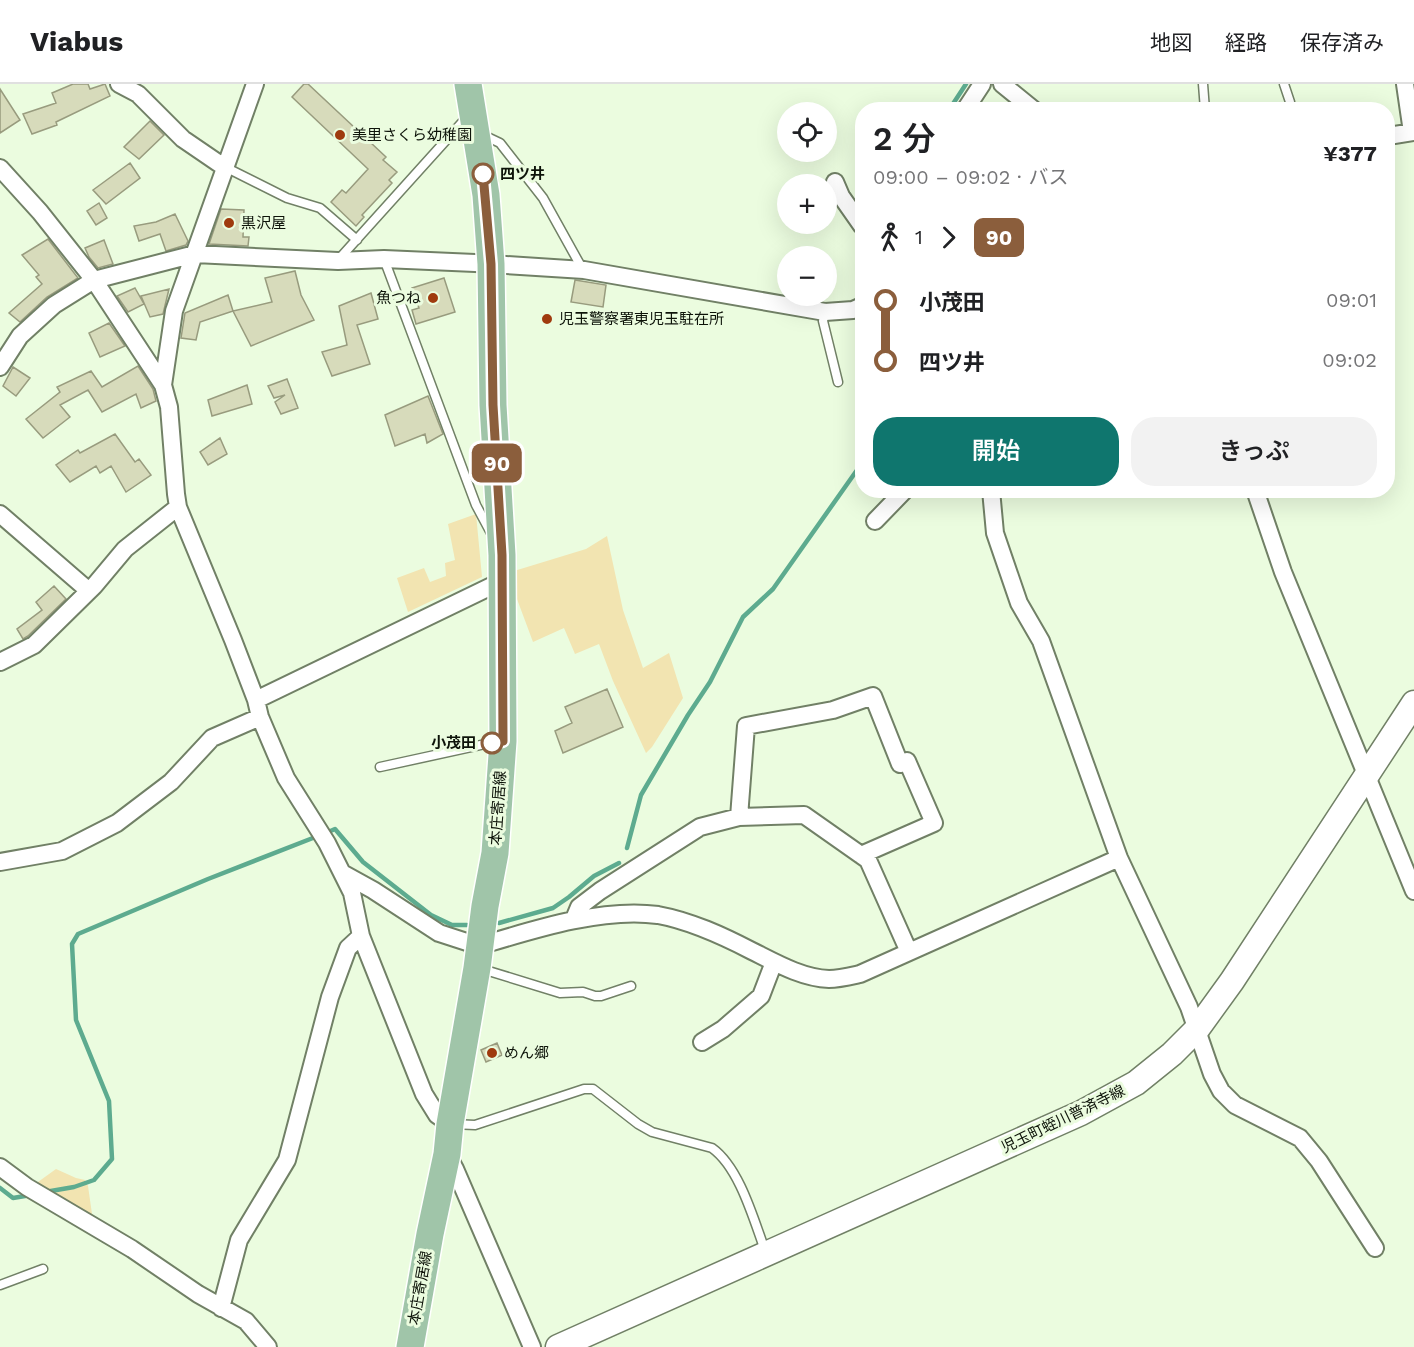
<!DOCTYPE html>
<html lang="ja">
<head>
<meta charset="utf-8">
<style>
  body { margin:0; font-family:"Work Sans","Noto Sans JP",sans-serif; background:#f2f2f2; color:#202124; height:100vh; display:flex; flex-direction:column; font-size:22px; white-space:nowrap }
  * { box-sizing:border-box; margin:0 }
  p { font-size:20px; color:#757577 }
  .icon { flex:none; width:33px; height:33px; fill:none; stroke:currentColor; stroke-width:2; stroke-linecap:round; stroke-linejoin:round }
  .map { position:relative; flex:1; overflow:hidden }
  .details { position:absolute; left:855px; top:18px; width:540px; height:396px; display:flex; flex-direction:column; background:#fff; border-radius:24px; box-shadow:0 6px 24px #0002 }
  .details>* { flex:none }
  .badge { padding:0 12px; border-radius:9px; font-size:21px; line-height:39px }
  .tools { position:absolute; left:777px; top:18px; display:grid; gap:12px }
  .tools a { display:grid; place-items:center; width:60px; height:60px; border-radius:50%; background:#fff; box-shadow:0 6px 24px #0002; font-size:30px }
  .map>.badge { position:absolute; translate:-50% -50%; box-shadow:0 0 0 3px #fff }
  .legs { display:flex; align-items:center; gap:9px; height:66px; padding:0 18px; font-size:20px }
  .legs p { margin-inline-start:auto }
  .headline { display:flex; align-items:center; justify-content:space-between; height:102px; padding:0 18px }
  h1 { font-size:33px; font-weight:600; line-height:45px }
  .primary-button { display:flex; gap:12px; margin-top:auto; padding:12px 18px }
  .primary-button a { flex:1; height:69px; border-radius:24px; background:#0f766e; color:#fff; font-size:24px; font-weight:600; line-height:69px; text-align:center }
  .primary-button a+a { background:#f2f2f2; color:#202124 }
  ul { padding:0 18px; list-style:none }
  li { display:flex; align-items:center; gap:21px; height:60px; font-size:22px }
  li i { display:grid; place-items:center; width:9px; height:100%; margin:0 8px; background:currentColor }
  li i::after { content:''; width:15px; height:15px; margin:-8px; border:4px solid; border-radius:50%; background:#fff }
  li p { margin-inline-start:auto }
  li:first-child i { background:linear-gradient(#0000 50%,currentColor 0) }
  li:last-child i { background:linear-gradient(currentColor 50%,#0000 0) }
  header { display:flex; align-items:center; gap:36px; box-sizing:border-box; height:84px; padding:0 30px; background:#fff; border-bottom:2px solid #e0e0e0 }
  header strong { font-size:28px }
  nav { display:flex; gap:33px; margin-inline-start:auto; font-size:21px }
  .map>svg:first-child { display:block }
</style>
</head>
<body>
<header>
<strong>Viabus</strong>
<nav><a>地図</a><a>経路</a><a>保存済み</a></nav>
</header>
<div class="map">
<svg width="1414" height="1263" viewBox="0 0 1414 1263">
  <rect width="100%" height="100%" fill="#ebfcdf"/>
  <!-- green -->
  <path fill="#f2e4b1" d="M476,430l6,63 -74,35 -11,-34 27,-10 6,14 16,-6 -1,-13 10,-3 -7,-36z
    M607,452l16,74 20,58 26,-15 14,45 -31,49 -6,6 -33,-72 -14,-37 -24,10 -11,-26 -31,14 -19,-51v-20l72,-22z
    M56,1085l20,9 9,2 3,6 5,35 -62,-34z"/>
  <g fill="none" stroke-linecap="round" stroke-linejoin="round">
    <!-- stream -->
    <path stroke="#5dab8f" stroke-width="4.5" d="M949,26l17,-26
      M326,749l9,-4 28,33 68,53 21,10h15
      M627,764l14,-53 47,-80 22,-33 33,-65 30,-28 89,-126
      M499,839l54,-15 16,-11 25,-21 25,-13
      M0,1104l13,10 18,-3
      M45,1108l29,-5 20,-7 18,-21 -3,-58 -33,-81 -4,-76 6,-10 130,-55 110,-43"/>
  </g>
  <!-- building -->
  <path fill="#d7dbbb" stroke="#989b7e" stroke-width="1.5" d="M73,0h15l2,5 15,-5 5,12 -54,26 1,3 -25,9 -9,-20 33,-11 -4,-10z
    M304,0h4l78,73 -3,3 14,12 -8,8 3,3 -30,32 2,2 -8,9 -25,-24 11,-12 4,3 22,-24 -76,-72z
    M0,5l20,31 -20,13z
    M150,37l14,14 -25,24 -15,-12z
    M130,79l10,15 -34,26 -13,-14z
    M99,119l8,15 -11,7 -9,-14z
    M221,125l23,1 -1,27h6l-1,9 -39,-2z
    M175,130l13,27 -2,4 -20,6 -6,-17 -21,7 -5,-15 22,-4z
    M48,155l30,39 -31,19 -27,25 -11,-9 33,-29 -6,-7 3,-2 -17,-20z
    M104,156l9,24 -15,4 -9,-11 -4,-9z
    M295,187l6,24 13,25 -63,26 -18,-35 39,-9 -7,-24z
    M444,194l11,34 -39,12 -4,-14 7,-2 -7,-20z
    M575,196l31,5 -3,22 -32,-5z
    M135,204l9,16 -16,8 -11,-16z
    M169,205l-6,25 -13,3 -9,-21z
    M371,209l7,26 -21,6 13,39 -38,12 -10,-24 25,-7 -8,-39z
    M228,211l5,16 -33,11 -4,18 -15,-2 4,-25z
    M109,239l16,23 -25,11 -11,-24z
    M138,282l15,23 3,12 -15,7 -5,-14 -34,18 -14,-22 -28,15 10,12 -27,21 -17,-19 34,-27 -3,-5 34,-16 11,16z
    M13,283l17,11 -14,18 -13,-10z
    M287,295l11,29 -17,6 -6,-12 10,-7 -11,3 -6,-12z
    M247,301l5,19 -40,12 -4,-16z
    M428,312l15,38 -16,9 -2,-9 -30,12 -10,-31z
    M115,350l20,28 4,-3 12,16 -25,17 -15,-26 -11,7 -4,-7 -26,16 -14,-17 22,-15 2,3z
    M220,354l7,16 -19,11 -8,-13z
    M54,502l12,13 -38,37 -5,3 -6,-10 25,-19 -6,-8z
    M607,605l16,38 -60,26 -8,-22 17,-8 -7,-16z
    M497,959l5,12 -16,7 -5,-12z"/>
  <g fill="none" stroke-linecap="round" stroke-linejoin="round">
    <!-- service casing -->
    <g stroke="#718066" stroke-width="11">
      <path id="service" d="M1203,0l2,26
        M1284,0l6,18 -2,8
        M481,50l19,9 43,55 40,72
        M225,83l62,31 33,10 37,32
        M339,175l128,-142
        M384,175l92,246 15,28
        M825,228l-2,9 15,61
        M380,683l119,-26
        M482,885l78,24 23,-1 12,4h6l30,-10
        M452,1040l23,1 109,-36h9l45,35 14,8 60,16c28,20 42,73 54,105
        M0,1201l43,-16"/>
    </g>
    <!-- minor casing -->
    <g stroke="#718066" stroke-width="20">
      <path id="minor" d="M119,0l19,10 45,45 41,28
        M255,0l-81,227 -11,74 6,22 7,87 2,13 55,133 23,60 4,17 26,61 41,65 25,50 9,43 63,158 13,21 13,9
        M1002,0l32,26
        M1405,0l7,48
        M965,26l17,-26
        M1388,52l26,-4
        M0,84l40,44 54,68 69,105
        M835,98l6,14 21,30
        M0,283l20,-31 34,-31 40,-25 101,-26 143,7 46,-2 91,4 109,7 241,42 28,-2 9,-4
        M991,406l4,43 24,70 22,38 78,217 70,149 23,67 9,17 14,14 65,33 19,23 56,87
        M1255,406l28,82 131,319
        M0,430l89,77
        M875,437l30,-31
        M0,578l34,-17 60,-59 31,-37 53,-42
        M256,616l246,-119
        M739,733l7,-91 87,-16 40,-14 27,68 7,-3 27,62 -73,32
        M0,778l62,-11 55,-28 54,-41 41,-44 48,-21
        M344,790l29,16 66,43 40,13c53,-16 124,-39 179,-31 33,6 65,21 94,36 24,12 50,27 77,28 10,0 22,-3 31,-5l259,-116
        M574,835l5,-12 21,-16 100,-64 39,-10 65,-2 64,45 41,92
        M702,958l21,-13 38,-33 13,-34
        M447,1070l8,15 77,178
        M0,1083l27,20 105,62 66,45 48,27 22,26
        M221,1224l18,-68 48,-80 43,-163 18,-49 13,-12"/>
    </g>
    <!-- secondary casing -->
    <g stroke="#718066" stroke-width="27">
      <path id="secondary" d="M558,1263l523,-234 55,-30 36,-29 26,-26 34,-47 182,-278"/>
    </g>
    <!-- primary casing -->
    <g stroke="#fff" stroke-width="30">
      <path id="primary" d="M410,1263l20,-113 17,-80 3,-30 27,-156 8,-62 10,-53 8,-112 -1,-186 -9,-150 -2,-141 -5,-69 -18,-111"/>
    </g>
    <!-- service -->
    <use href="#service" stroke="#fff" stroke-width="8"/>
    <!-- minor -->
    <use href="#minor" stroke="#fff" stroke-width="16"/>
    <!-- secondary -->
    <use href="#secondary" stroke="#fff" stroke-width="24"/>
    <!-- primary -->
    <use href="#primary" stroke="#a0c5a9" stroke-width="27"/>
  </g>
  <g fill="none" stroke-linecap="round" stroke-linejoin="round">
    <!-- line-1 casing -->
    <g stroke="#fff" stroke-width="14">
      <path id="line-1" d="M483,90l8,90 2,141 9,150 1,186 -11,2"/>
    </g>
    <!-- line-1 -->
    <use href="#line-1" stroke="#8b5e3c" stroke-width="9"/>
  </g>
  <!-- markers -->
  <g fill="#9f3a0e" stroke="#ebfcdf" stroke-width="2">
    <circle cx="340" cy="51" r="6"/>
    <circle cx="229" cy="139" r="6"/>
    <circle cx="433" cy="214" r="6"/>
    <circle cx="547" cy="235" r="6"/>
    <circle cx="492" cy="969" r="6"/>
  </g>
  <g fill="#fff" stroke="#8b5e3c" stroke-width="3">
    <circle cx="483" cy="90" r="10"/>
    <circle cx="492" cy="659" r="10"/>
  </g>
  <g text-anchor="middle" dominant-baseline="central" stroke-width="6" stroke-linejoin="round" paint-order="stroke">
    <!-- poi labels -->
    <g font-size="15" fill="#0d1309" stroke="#ebfcdf" text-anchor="start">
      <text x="352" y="51">美里さくら幼稚園</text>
      <text x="241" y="139">黒沢屋</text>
      <text x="421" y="214" text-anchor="end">魚つね</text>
      <text x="559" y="235">児玉警察署東児玉駐在所</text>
      <text x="504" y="969">めん郷</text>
    </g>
    <!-- stop labels -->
    <g font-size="15" font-weight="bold" fill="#0d1309" stroke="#ebfcdf" text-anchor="start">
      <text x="500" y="90">四ツ井</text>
      <text x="476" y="659" text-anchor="end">小茂田</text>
    </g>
    <!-- street labels -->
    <g font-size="15" fill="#0d1309" stroke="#ebfcdf">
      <text transform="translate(498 724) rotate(-86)">本庄寄居線</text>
      <text transform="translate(1063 1035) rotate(-26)">児玉町蛭川普済寺線</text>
      <text transform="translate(420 1204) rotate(-80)">本庄寄居線</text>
    </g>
  </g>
</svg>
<div class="tools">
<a><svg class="icon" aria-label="locate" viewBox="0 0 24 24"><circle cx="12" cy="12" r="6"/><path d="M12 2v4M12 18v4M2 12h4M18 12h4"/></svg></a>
<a>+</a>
<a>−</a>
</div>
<b class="badge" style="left:497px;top:379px;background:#8b5e3c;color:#fff">90</b>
<section class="details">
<div class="headline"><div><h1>2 分</h1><p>09:00 – 09:02 · バス</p></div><b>¥377</b></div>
<div class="legs"><svg class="icon" aria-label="walk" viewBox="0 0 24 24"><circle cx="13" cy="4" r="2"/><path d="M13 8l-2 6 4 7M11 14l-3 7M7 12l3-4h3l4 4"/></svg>1<svg class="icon" aria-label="forward" viewBox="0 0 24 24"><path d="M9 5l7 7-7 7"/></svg><b class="badge" style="background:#8b5e3c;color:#fff">90</b></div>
<ul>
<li><i style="color:#8b5e3c"></i><b>小茂田</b><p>09:01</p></li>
<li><i style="color:#8b5e3c"></i><b>四ツ井</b><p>09:02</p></li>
</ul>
<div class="primary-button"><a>開始</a><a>きっぷ</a></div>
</section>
</div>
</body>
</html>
